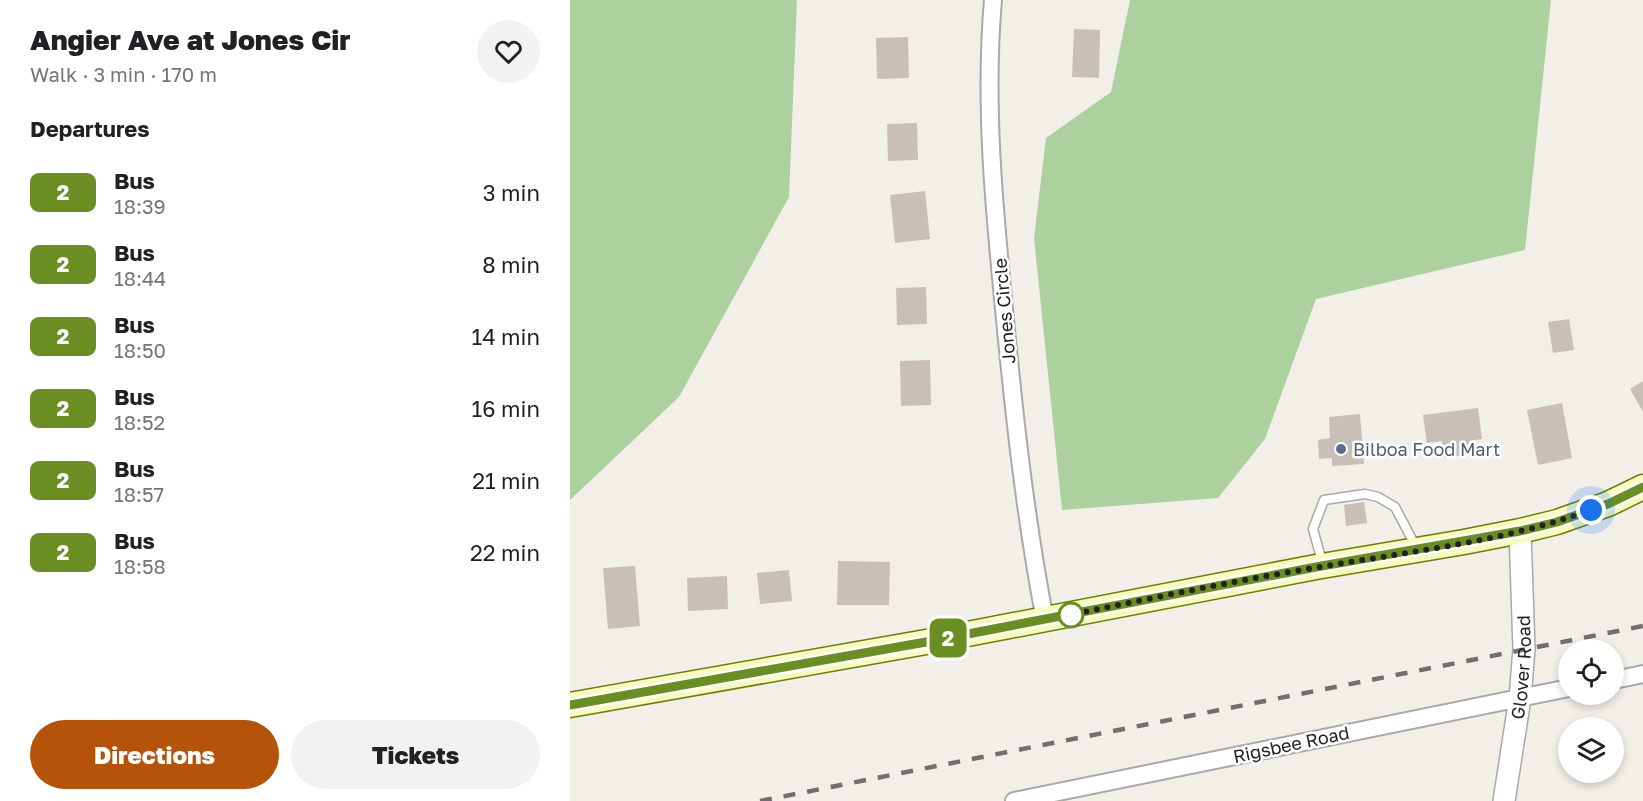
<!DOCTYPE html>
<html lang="en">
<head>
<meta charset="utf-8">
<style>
  body { margin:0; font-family:"Golos Text",sans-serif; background:#f2f2f2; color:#202124; height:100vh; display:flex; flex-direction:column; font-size:22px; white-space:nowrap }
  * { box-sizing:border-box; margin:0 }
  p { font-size:20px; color:#757577 }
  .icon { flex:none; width:33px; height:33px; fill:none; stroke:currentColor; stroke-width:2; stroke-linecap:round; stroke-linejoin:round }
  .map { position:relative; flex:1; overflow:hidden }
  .sheet { display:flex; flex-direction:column; background:#fff; width:570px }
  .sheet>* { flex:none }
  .badge { padding:0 12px; border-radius:9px; font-size:21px; line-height:39px }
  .tools { position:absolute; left:988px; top:639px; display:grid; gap:12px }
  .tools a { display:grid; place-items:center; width:66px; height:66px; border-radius:50%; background:#fff; box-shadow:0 3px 9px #0003; font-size:30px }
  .you { position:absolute; width:30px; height:30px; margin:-15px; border:4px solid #fff; border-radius:50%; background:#1a73e8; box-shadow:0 0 0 9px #1a73e833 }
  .map>.badge { position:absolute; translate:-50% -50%; box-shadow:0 0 0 3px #fff }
  h2 { padding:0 30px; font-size:22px; line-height:54px }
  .round { display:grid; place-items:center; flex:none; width:63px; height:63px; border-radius:32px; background:#f2f2f2 }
  .headline { display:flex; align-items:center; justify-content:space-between; height:102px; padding:0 30px }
  h1 { font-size:28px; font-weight:800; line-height:45px }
  .button { display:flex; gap:12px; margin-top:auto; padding:12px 30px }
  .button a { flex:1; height:69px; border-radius:36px; background:#b45309; color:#fff; font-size:24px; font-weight:800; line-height:69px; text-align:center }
  .button a+a { background:#f2f2f2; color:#202124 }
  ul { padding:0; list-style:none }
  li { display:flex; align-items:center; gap:18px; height:72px; padding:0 30px }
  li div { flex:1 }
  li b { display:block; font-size:22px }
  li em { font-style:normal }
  li .badge { min-width:66px; font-weight:700; text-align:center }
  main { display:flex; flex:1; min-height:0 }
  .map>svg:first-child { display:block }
</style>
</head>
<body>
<main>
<section class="sheet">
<div class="headline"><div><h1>Angier Ave at Jones Cir</h1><p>Walk · 3 min · 170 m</p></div><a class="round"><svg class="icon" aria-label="heart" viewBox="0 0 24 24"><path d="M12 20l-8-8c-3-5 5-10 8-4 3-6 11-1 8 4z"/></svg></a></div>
<h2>Departures</h2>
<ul>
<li><span class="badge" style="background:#6b8e23;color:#fff">2</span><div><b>Bus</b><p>18:39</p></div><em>3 min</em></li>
<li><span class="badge" style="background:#6b8e23;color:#fff">2</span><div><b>Bus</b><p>18:44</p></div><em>8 min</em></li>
<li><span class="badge" style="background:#6b8e23;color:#fff">2</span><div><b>Bus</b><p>18:50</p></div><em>14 min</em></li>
<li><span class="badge" style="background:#6b8e23;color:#fff">2</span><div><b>Bus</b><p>18:52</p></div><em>16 min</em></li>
<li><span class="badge" style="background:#6b8e23;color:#fff">2</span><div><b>Bus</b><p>18:57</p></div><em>21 min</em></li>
<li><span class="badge" style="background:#6b8e23;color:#fff">2</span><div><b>Bus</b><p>18:58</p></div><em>22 min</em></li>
</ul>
<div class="button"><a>Directions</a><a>Tickets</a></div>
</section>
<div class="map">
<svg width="1073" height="801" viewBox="0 0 1073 801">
  <rect width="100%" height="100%" fill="#f2efe9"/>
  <!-- forest -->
  <path fill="#add19e" d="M0,0h227l-8,197 -110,200 -109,103z
    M560,0h421l-26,250 -209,49 -51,140 -47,59 -156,12 -28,-272 12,-100 65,-46z"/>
  <!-- building -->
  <path fill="#c7bfb8" d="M504,29l26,1 -1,48 -27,-1z
    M338,37l1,41 -32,1 -1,-41z
    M347,123l1,37 -30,1 -1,-37z
    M355,191l5,48 -35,4 -5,-48z
    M356,287l1,37 -30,1 -1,-37z
    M999,319l5,31 -21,3 -5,-31z
    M360,360l1,45 -30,1 -1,-45z
    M1073,381v31l-13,-23z
    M992,403l10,55 -34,7 -11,-55z
    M908,408l4,31 -13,2 2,13 -27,4 -2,-17 -15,2 -4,-28z
    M790,414l4,50 -32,2v-8l-13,1 -1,-19 12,-2 -1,-21z
    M794,502l3,21 -21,3 -2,-21z
    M268,561l52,1 -1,43h-52z
    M65,566l5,60 -32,3 -5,-61z
    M219,570l3,31 -32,3 -3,-31z
    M157,576l1,33 -40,2 -1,-33z
    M995,746h4v18h-3z"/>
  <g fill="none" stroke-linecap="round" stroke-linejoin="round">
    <!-- service casing -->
    <g stroke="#a9a9a9" stroke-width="11">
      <path id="service" d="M753,565l-10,-36 11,-29 41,-6 13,3 17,10 21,40"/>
    </g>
    <!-- minor casing -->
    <g stroke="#a9a9a9" stroke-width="20">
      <path id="minor" d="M423,0c-9,103 1,206 11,309 10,105 21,207 41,311
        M1044,680l29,-6
        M444,801l555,-113"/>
    </g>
    <!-- tertiary casing -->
    <g stroke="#a9a9a9" stroke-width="24">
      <g id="tertiary">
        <path id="s1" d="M934,801l16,-103 4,-49 -4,-118"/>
      </g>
    </g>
    <!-- secondary casing -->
    <g stroke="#707d05" stroke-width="27">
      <path id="secondary" d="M0,705l356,-63 390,-75 148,-25 56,-11 37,-9 51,-18 35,-17"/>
    </g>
    <!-- service -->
    <use href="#service" stroke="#fff" stroke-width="8"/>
    <!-- minor -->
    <use href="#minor" stroke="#fff" stroke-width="16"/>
    <!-- tertiary -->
    <use href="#tertiary" stroke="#fff" stroke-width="21"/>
    <!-- secondary -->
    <use href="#secondary" stroke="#f7fabf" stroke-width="24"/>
    <!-- rail -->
    <path stroke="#707070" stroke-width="4.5" stroke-dasharray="12 12" stroke-linecap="butt" d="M190,801l883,-175"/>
  </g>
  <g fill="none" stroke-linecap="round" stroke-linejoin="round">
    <!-- line casing -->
    <g stroke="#fff" stroke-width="14">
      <path id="line" d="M0,705l356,-63 390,-75 204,-36 37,-9 51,-18 35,-17"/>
    </g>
    <!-- line -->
    <use href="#line" stroke="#6b8e23" stroke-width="9"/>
    <!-- walk -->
    <path stroke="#222" stroke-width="6" stroke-dasharray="0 10.8" d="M501,615h-3c82,-16 164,-34 246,-47 92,-16 189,-26 277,-58"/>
  </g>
  <!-- markers -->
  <circle fill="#5c6f8a" stroke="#fff" stroke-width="2" cx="771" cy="449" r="6"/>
  <circle fill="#fff" stroke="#6b8e23" stroke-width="3" cx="501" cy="615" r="12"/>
  <g text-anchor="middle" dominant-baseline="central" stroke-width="5" stroke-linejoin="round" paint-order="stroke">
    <!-- street labels -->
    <g font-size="18" fill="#222" stroke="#fff">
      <text transform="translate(434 311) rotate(-95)">Jones Circle</text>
      <text stroke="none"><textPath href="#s1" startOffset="135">Glover Road</textPath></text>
      <text transform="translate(721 744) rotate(-12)">Rigsbee Road</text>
    </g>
    <!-- service labels -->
    <g font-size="18" fill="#4e5e75" stroke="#fff" text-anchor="start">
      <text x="783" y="449">Bilboa Food Mart</text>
    </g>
  </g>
</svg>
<div class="tools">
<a><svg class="icon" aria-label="locate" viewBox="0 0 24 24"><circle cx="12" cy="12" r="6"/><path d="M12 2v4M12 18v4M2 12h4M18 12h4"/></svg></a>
<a><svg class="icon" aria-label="layers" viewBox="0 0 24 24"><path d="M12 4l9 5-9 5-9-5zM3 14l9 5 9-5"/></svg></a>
</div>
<div class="you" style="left:1021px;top:510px"></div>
<b class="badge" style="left:378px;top:638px;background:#6b8e23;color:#fff">2</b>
</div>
</main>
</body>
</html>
